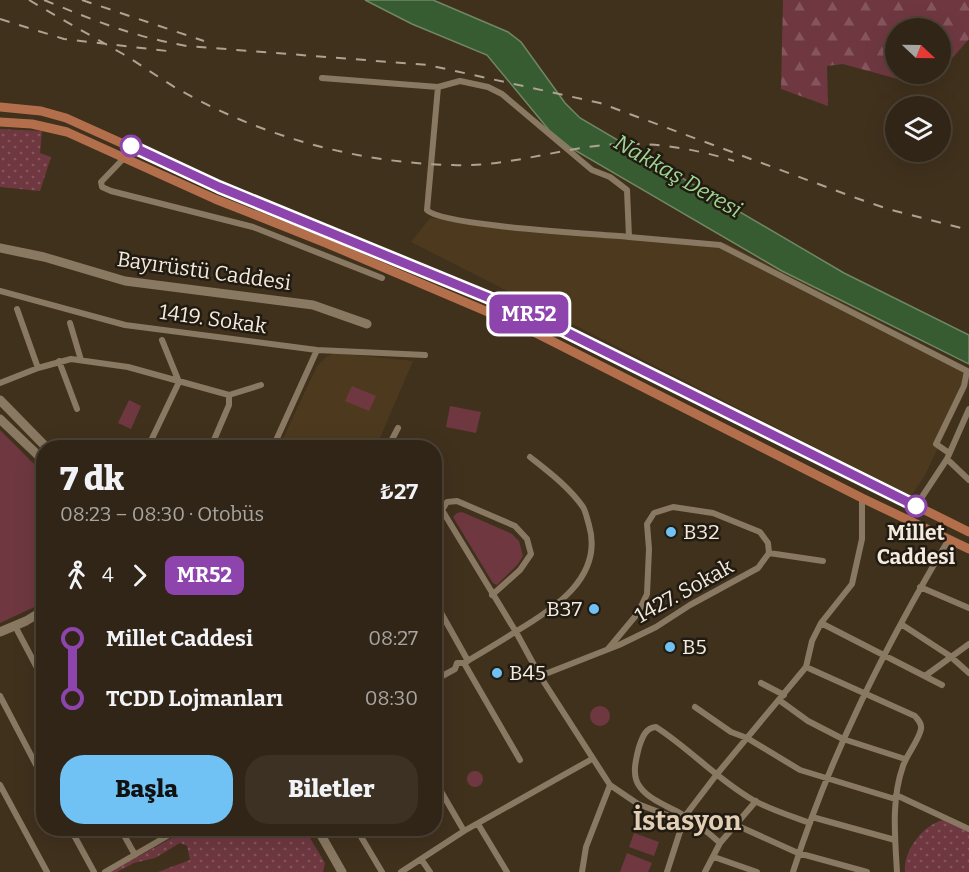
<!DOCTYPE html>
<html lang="tr">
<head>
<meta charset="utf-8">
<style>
  body { margin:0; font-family:Bitter,serif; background:#3c3123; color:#f1f3f6; height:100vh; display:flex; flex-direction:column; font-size:22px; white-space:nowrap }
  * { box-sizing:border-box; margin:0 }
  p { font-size:20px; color:#a8a5a1 }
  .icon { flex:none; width:33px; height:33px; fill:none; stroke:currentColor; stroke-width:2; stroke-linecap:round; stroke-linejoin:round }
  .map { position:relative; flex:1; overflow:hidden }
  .details { position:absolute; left:36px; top:440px; width:406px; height:396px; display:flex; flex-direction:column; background:#302516; border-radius:24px; box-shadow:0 6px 24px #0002,0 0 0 2px #4b4235 }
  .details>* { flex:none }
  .badge { padding:0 12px; border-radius:9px; font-size:21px; line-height:39px }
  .needle { width:39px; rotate:112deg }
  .buttons { position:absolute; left:885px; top:18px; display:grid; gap:12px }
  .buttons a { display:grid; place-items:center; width:66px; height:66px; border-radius:50%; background:#302516; box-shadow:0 6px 24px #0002,0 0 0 2px #4b4235; font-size:30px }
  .map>.badge { position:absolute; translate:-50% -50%; box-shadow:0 0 0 3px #fff }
  .legs { display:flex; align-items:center; gap:9px; height:66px; padding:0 24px; font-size:20px }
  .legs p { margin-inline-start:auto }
  .overview { display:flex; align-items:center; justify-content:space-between; height:102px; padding:0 24px }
  h1 { font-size:33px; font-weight:800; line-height:45px }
  .cta { display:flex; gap:12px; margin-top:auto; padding:12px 24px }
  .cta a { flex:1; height:69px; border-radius:24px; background:#70c2f4; color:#111; font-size:24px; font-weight:800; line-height:69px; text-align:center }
  .cta a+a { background:#3c3123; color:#f1f3f6 }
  ul { padding:0 24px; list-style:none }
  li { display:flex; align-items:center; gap:21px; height:60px; font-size:22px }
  li i { display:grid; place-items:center; width:9px; height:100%; margin:0 8px; background:currentColor }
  li i::after { content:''; width:15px; height:15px; margin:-8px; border:4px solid; border-radius:50%; background:#302516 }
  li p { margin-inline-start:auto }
  li:first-child i { background:linear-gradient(#0000 50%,currentColor 0) }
  li:last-child i { background:linear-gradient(currentColor 50%,#0000 0) }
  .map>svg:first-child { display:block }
</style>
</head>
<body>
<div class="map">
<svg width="969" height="872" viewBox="0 0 969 872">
  <defs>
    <pattern id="grass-dots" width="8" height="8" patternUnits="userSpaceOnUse" patternTransform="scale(1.5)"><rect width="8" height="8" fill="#6f3841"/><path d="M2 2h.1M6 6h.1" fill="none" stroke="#84555c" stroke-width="1.8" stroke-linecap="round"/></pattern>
    <pattern id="forest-firs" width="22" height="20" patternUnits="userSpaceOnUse" patternTransform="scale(1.5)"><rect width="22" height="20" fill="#6f3841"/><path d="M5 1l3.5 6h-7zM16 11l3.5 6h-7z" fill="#84555c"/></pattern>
  </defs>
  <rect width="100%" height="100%" fill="#40311d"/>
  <!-- built -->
  <path fill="#4d3a1e" d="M430,218l296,25 243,125v16l-45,93 -13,19 -500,-254z
    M335,353l78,8 -37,86h-97l38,-81 9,-9z"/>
  <!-- grass -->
  <path fill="url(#grass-dots)" d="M0,129l42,2 -2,22 11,4 -11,34 -40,-4z
    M943,820l8,1 18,8v43h-64c-2,-21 18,-47 38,-52z
    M190,828h114l21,35 -2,9h-165l32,-12 -3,-14 -7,-3 -25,15 -21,5 -17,9h-7z"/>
  <!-- forest -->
  <path fill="url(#forest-firs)" d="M783,0h186v39l-28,32 -1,-43h-44v46h42l-7,7h-26l-62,-17 -16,2 1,40 -47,-17z"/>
  <!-- park -->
  <path fill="#6f3841" d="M352,386l24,10 -7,15 -24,-10z
    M129,400l12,6 -10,23 -13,-6z
    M450,406l31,6 -5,21 -30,-6z
    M0,430l44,44 -1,129 -43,20z
    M462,512l50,22 7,7 4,15 -5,8 -21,21 -4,-2 -40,-66 4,-4z
    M590 716a10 10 0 1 1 20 0a10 10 0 1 1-20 0Z
    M467 779a8 8 0 1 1 16 0a8 8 0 1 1-16 0Z
    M634,833l25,9 -5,14 -25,-9z
    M627,853l25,10 -4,9h-28z"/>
  <!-- water -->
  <path fill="#385c31" stroke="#708765" stroke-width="1.5" d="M365,0h68l75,32 13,10 44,61 15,15 264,155 125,62v29l-187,-93 -211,-123 -22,-18 -62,-75 -75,-31z"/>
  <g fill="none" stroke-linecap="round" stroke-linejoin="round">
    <!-- street -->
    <path stroke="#8a7962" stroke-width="6" d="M322,78l116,9 22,-6 28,6 14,7 90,76 18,7 17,13 2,47 91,8 247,126 -3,15 -28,58 13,9
      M438,87l-11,123c15,16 171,24 202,27
      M125,157l-24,25 1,5 9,4 142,36 129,51
      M0,291l125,34 192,25 108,5
      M17,309l21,59
      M70,323l11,37
      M59,361l18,48
      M0,383l38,-15 33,-9 57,8 101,28v10l-18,42
      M229,395l32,-10
      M148,447l31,-65 -17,-42
      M273,447l44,-97
      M388,447l10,-19
      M947,459l22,21
      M916,506l31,-47 22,-50
      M769,553l54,8
      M920,587l49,21
      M492,595l28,-25 11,-16 -4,-15 -12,-13 -58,-25 -10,1 -5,8 74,122 24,44 70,109 28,19 39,15
      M435,602l33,59
      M821,623l121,62
      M901,624l49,32 19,17
      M15,626l29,55
      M464,663l56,97
      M806,667l109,49c3,4 7,7 6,13 -2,11 -14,25 -18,37 -12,34 -8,70 -6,106
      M540,676l79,-31 37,-18 34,-22 68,-37 11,-15 -1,-10 -8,-11 -47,-19 -40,-6 -19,6 -7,11 2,25 -2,45 -9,19 -30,36
      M925,676l44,-32
      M435,680l20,-11 2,-6h7c17,-10 34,-20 51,-31 39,-23 89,-55 74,-107 -2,-6 -3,-13 -6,-18 -14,-20 -34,-35 -53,-50
      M761,683l23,12
      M0,696l44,84
      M779,700l29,21 35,18 62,20
      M695,707l36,25 16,6 53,32 95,29
      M435,781l29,50
      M0,785l47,87
      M896,795l73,34
      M812,817l83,23
      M478,824l29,48
      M736,825l62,28 69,19
      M70,828l24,44
      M120,828l15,27
      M360,835l22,37
      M720,843l36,-42
      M714,857l43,15
      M421,859l9,13
      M105,872l76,-44
      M401,872l63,-41 128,-72
      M582,872l4,-25 24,-62
      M667,872l18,-56 32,-42 89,-107 6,-26 9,-18 31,-39 10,-45v-41
      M705,872l15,-29c-11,-10 -24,-20 -37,-28 -13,-8 -34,-15 -43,-28 -9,-11 -4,-28 -1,-40 3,-9 6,-19 17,-20 34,22 62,53 97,73 18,10 38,16 57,23
      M793,872c37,-117 93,-227 156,-333"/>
    <!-- secondary -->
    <path stroke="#8a7962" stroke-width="9" d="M0,248l44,9 81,24 188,24 54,19
      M0,400l46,47
      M0,419l44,42
      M0,632l26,-11 18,-11
      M317,828l25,44"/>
    <!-- primary -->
    <path stroke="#b36f4c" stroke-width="9" d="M0,107l41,4 25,7 153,69 319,131 431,214
      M0,122l32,2 35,8 148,67 111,44 202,86 334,169 107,51"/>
    <!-- rail -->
    <path stroke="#aea293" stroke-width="2" stroke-dasharray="10 10" stroke-linecap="butt" d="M29,0c31,18 62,36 94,54 18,11 35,23 53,34 84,48 180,75 277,77 49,2 94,-13 143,-19 46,-6 94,1 138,15
      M44,0c49,20 90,37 143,46l241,19 172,38 256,95 32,11 81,21
      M82,0l122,41
      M0,19l64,20 112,13"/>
  </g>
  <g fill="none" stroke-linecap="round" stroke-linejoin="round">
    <!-- line-1 casing -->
    <g stroke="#fff" stroke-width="14">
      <path id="line-1" d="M131,146l88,41 319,131 378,188"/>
    </g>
    <!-- line-1 -->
    <use href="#line-1" stroke="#8e44ad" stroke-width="9"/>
  </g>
  <!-- markers -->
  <g fill="#fff" stroke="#8e44ad" stroke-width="3">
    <circle cx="131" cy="146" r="10"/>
    <circle cx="916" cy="506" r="10"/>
  </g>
  <g fill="#70c2f4" stroke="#211b11" stroke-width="2">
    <circle cx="671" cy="532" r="6"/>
    <circle cx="594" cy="609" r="6"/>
    <circle cx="670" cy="647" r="6"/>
    <circle cx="497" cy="673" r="6"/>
  </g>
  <g text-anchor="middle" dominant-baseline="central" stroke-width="5" stroke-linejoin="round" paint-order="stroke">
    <!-- street labels -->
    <g font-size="21" fill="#f4eade" stroke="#211b11">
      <text transform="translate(204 271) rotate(8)">Bayırüstü Caddesi</text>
      <text transform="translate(213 319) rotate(8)">1419. Sokak</text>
      <text transform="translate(684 591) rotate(-29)">1427. Sokak</text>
    </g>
    <!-- poi labels -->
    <g font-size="21" fill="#f4eade" stroke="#211b11" text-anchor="start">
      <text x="683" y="532">B32</text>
      <text x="582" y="609" text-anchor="end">B37</text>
      <text x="682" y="647">B5</text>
      <text x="509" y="673">B45</text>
    </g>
    <!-- stop labels -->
    <g font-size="21" font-weight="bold" fill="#f4eade" stroke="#211b11">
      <text x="916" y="533">Millet<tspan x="916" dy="24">Caddesi</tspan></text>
    </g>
    <!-- water labels -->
    <g font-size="22" font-style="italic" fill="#9ed792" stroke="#211b11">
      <text transform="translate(678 176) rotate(30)">Nakkaş Deresi</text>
    </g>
    <!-- district labels -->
    <g font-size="27" font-weight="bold" fill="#e1ceb5" stroke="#211b11">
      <text x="687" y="821">İstasyon</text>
    </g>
  </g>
</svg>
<div class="buttons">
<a><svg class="needle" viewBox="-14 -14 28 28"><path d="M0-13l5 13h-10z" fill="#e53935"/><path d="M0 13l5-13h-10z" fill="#a8a5a1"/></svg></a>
<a><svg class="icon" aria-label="layers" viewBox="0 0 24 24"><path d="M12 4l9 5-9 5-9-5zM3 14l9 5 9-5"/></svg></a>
</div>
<b class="badge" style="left:529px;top:314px;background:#8e44ad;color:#fff">MR52</b>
<section class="details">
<div class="overview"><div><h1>7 dk</h1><p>08:23 – 08:30 · Otobüs</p></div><b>₺27</b></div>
<div class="legs"><svg class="icon" aria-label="walk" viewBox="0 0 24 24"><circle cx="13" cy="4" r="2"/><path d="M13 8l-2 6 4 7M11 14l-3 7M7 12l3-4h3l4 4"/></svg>4<svg class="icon" aria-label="forward" viewBox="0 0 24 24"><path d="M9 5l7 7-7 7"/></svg><b class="badge" style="background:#8e44ad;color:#fff">MR52</b></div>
<ul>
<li><i style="color:#8e44ad"></i><b>Millet Caddesi</b><p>08:27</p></li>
<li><i style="color:#8e44ad"></i><b>TCDD Lojmanları</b><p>08:30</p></li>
</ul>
<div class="cta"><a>Başla</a><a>Biletler</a></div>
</section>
</div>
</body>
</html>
